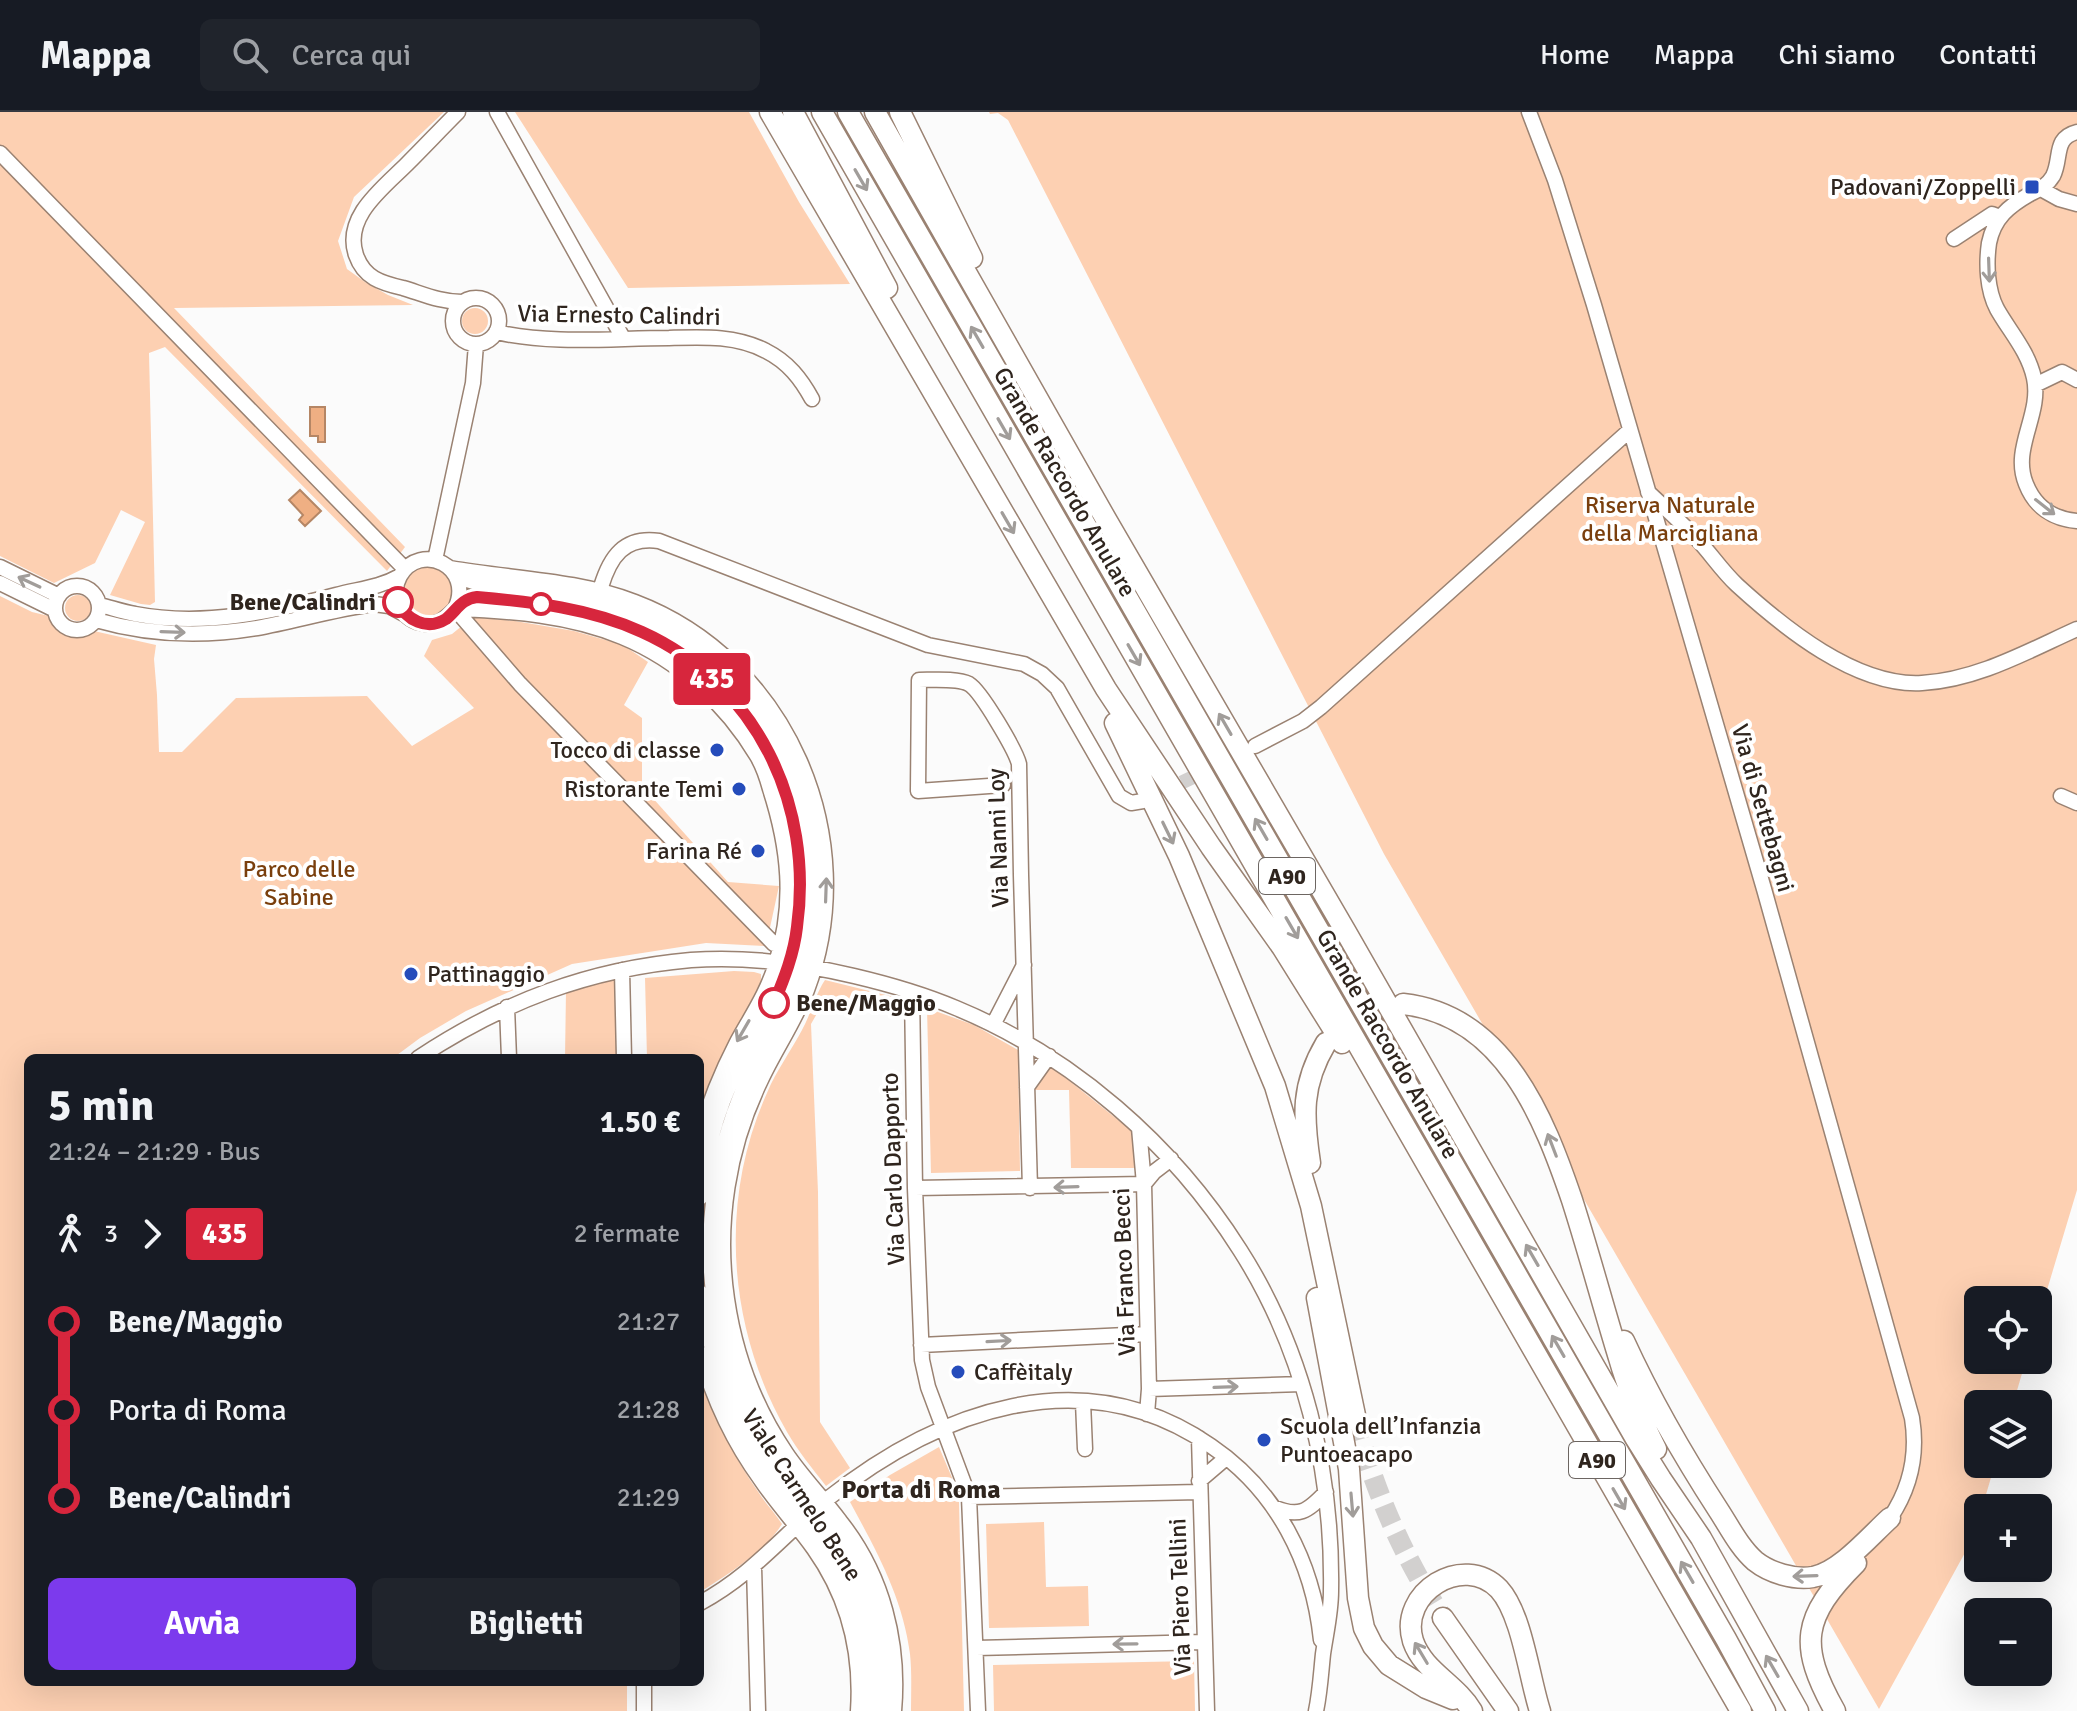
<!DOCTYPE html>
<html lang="it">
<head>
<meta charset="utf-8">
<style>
  body { margin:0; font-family:Signika,sans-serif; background:#20242c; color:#f1f3f6; height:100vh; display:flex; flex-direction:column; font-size:30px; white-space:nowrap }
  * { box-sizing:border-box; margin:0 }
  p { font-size:26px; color:#9ea1a6 }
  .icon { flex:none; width:44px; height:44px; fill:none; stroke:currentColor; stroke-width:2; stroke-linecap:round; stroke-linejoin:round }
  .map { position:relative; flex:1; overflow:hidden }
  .sheet { position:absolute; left:24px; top:942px; width:680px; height:632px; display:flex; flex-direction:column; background:#171b24; border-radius:12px; box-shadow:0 8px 32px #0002 }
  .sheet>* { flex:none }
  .badge { padding:0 16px; border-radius:6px; font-size:28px; line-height:52px }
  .fabs { position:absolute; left:1964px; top:1174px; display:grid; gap:16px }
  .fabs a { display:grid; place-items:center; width:88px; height:88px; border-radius:12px; background:#171b24; box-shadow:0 8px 32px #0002; font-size:40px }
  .map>.badge { position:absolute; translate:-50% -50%; box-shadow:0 0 0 4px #fff }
  .legs { display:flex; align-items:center; gap:12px; height:88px; padding:0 24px; font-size:26px }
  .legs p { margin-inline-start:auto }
  .overview { display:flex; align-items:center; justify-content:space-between; height:136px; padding:0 24px }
  h1 { font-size:44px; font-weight:700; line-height:60px }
  .action { display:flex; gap:16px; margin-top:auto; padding:16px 24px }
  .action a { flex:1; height:92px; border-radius:12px; background:#7c3aed; color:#fff; font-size:32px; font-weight:700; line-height:92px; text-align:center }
  .action a+a { background:#20242c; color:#f1f3f6 }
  ul { padding:0 24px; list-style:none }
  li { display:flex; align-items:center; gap:28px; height:88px; font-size:30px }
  li i { display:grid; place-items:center; width:12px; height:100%; margin:0 10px; background:currentColor }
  li i::after { content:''; width:20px; height:20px; margin:-10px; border:6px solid; border-radius:50%; background:#171b24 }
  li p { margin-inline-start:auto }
  li:first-child i { background:linear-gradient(#0000 50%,currentColor 0) }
  li:last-child i { background:linear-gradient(currentColor 50%,#0000 0) }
  header { display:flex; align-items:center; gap:48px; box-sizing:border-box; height:112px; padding:0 40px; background:#171b24; border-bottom:2px solid #363941 }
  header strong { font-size:38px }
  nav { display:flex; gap:44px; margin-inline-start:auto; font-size:28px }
  .search { width:560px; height:72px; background:#20242c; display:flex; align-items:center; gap:20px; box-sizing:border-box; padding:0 28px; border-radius:12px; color:#9ea1a6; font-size:30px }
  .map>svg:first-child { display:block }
</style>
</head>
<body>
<header>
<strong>Mappa</strong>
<div class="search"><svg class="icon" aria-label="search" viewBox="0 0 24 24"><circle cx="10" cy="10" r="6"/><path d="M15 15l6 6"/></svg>Cerca qui</div>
<nav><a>Home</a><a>Mappa</a><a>Chi siamo</a><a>Contatti</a></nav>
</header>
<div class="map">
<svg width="2077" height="1599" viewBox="0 0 2077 1599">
  <rect width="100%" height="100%" fill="#fbfbfb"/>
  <!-- green -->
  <path fill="#fdd0b2" d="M0,0h444l-90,85 -16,44 9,28 18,13 23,13 25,10 -239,3 231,239 -18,24 -222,-224 -16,6 6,249 -5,3 -9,-1 -31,-9 35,-73 -24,-12 -26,53 -41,20 -54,-27z
    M515,0h234l50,90 51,82 -222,4z
    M989,0h1088v1078l-39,130v-20h-60v60h48l-13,44h-35v60h17l-13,44h-4v13l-6,19 -93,169 -495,-855 -376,-734 -10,-7 -8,1z
    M462 209a13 13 0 1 1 26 0a13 13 0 1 1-26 0Z
    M403 480a25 25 0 1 1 50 0a25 25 0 1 1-50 0Z
    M65 496a13 13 0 1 1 26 0a13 13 0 1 1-26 0Z
    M0,484l32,16 25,6 7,7 7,4h14l71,16 -2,14 3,36 2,57h23l54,-54 131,-2 45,50 62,-38 -50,-52 8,-16 20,-6 21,-17 42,4 59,10 49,14 25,17 -24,43 18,13v68l86,96 51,4 -13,60 -60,-3 -134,21 -106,47 -46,27 -27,20h-365v624h599v29h-627z
    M734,859l20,1 7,2v8l-37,70 -24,57v-51h-53l-2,-80z
    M613,866l3,2 4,78h-55l1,-67z
    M825,868l69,17 -1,10h-12v-11h-10l-2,11h-9l-1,-3 -36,-1 -12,21 7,168 2,230 30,46 -24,18c-14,-18 -28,-35 -39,-54 -59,-103 -69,-230 -20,-339 9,-22 24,-42 35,-63 9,-16 13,-35 23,-50z
    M927,896l47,17 44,25 2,121 -89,2z
    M1051,954l82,66 2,36h-64l-2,-78h-34z
    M700,1267c15,40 34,78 59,114 7,11 16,20 23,31 -16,27 -55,51 -82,68z
    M939,1335l14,33 6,22 5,209h-53c0,-19 1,-38 -1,-57 -7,-56 -34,-104 -60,-152l40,-27z
    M1044,1410l2,65 42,-1 1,40 -100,2 -3,-104z
    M1194,1549l1,50h-201l-1,-46z"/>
  <!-- water -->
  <path fill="#efaf83" stroke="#b58665" stroke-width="2" d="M310,295h15v35h-7v-6h-8z
    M300,378l21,21 -16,15 -6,-6 4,-5 -14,-15z"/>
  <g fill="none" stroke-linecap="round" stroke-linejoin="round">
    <!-- minor-tunnel -->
    <path stroke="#d2d0cf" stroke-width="14" stroke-dasharray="14 7" stroke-linecap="butt" d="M1144,689l86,-42"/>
    <!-- highway-tunnel -->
    <path stroke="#d2d0cf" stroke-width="20" stroke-dasharray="20 10" stroke-linecap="butt" d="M1356,1308c18,71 47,136 87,198"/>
    <!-- minor casing -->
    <g stroke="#9a8272" stroke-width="17">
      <path id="minor" d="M458,0c-17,17 -34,35 -51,52 -24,24 -64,53 -51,91 8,23 25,28 47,33 20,6 37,14 59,14
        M497,0l126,226
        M1529,0l26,68 39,125 170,584 148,529c6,37 -1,69 -22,100
        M2077,20c-24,6 -15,26 -24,44 -6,10 -13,13 -23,18 -21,12 -36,24 -41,49 -3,21 -2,47 8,66 13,23 31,42 37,69 8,37 -23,70 -8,106 9,23 27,35 51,37
        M0,41l405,416
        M2041,77l18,10 18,5
        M1954,127l38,-25 8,3
        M453 209a23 23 0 1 1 46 0a23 23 0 1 1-46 0Z
        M496,220c57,13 116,6 173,6 33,-1 67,-3 97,13 22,11 35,28 46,48
        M2035,273l27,-13 15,8
        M1648,380c17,16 34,31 49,47 14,15 25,32 40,46 46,42 119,102 185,98 55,-3 106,-32 155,-54
        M435,448l38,-177 3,-39
        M0,455l59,29
        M450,456c62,11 125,11 185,34 153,58 229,236 172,388 -12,31 -32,60 -46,90 -33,68 -45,144 -34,219 8,55 28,108 59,154 16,24 37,45 54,68 43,54 60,122 54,190
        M455,462c22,15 69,15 97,19 51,7 103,25 144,56 80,59 122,157 116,255 -1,22 -3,43 -10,64 -12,36 -33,68 -50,102 -36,74 -51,161 -36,243 10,52 31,99 59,144 17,26 38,48 57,73 38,52 56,116 51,181
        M0,471l55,27
        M55 496a22 22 0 1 1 44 0a22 22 0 1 1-44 0Z
        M601,475c9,-30 23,-51 58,-46l269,104 96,19 18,10 15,14 62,108 12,7 12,-2
        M100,493c12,3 23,7 35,9 68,13 136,-2 201,-19 22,-6 43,-7 64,-19
        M455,497c20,-43 -35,-68 -55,-33 -10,18 0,43 21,47 29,7 33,-26 57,-26 122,2 240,50 295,165 12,23 21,49 24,74 9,58 1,120 -25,171 -18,35 -40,66 -52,103 -10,28 -16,58 -20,88
        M455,497c56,2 115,6 167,28 56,23 104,67 135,119 6,10 10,22 13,33 19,59 25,114 6,174 -8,29 -26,55 -40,81 -15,29 -27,59 -36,90
        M455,497l65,75 254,260
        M96,508c52,15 108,17 161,8 39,-7 77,-19 117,-24l15,2 15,8
        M1255,634l48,-25 18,-14 309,-277
        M1003,673l-85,6 1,-111c13,0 39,-2 50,4 12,7 47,67 50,80l2,111 9,313
        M2061,684l16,7
        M622,858l2,88
        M912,880l3,196 7,172 6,27 41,110 9,214
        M507,895l2,51
        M993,913l31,-60
        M418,946c85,-56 170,-89 273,-98 55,-4 109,3 163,16 34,8 69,18 102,32 116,48 217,136 284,242 64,100 93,222 91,341 0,22 -5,42 -8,63 -2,19 -3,38 -7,57
        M1027,975l22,-31
        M1139,1016l5,56 5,205 -2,25
        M1144,1072l10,-12 17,-13
        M915,1076l229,-4
        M700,1180c8,60 31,118 63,170 16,24 35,44 52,67 42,56 61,112 55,182
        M921,1233l226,-11
        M700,1241c13,45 34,90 61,127 16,24 36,45 53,69 34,48 48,103 44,162
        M1149,1277l153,-5
        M1083,1290l2,47
        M1199,1326l8,273
        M1199,1369l27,-23
        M969,1385l230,-5
        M1273,1395c26,11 34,5 53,-15
        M754,1455l4,144
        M700,1491c52,-28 82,-67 126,-103 112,-89 256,-143 385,-54 66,45 102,116 110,194
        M976,1536l227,-6
        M644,1570v29"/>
    </g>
    <!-- highway casing -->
    <g stroke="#9a8272" stroke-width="23">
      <path id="highway" d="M770,0l336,577 105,158 71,100 60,96
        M793,0l94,176
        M822,0l919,1599
        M848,0l878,1527 39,72
        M875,0l232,409 239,411 290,507 25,40 40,59 97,173
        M900,0l72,146
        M1115,611l64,133 96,230 36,120 45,214
        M1403,892c101,11 141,114 169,196 17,53 31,106 47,158 9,32 22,61 37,91
        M1310,1051c-7,-47 -9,-78 16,-120
        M1317,1186l32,171 9,129 6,30 9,18 16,19 37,23 27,11
        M1624,1229c27,59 60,116 95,170 11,17 21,37 36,50 15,12 39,19 58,16 27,-5 57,-41 77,-59
        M1443,1506l65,93
        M1472,1599c-16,-27 -49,-40 -59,-70 -15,-48 50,-89 86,-52 23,25 30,88 41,122
        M1835,1599c-37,-66 -33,-94 21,-148"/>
    </g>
    <!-- minor -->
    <use href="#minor" stroke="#fff" stroke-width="14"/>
    <!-- highway -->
    <use href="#highway" stroke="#fff" stroke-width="20"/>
  </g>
  <!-- one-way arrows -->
  <defs><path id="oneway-shaft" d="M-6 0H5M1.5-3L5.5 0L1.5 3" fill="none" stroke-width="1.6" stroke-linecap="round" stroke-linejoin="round" transform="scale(2)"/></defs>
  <g stroke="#a19d9a">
    <use href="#oneway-shaft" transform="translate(861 68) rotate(60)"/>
    <use href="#oneway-shaft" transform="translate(1989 158) rotate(88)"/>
    <use href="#oneway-shaft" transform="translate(977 225) rotate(-120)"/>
    <use href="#oneway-shaft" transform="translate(1004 317) rotate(60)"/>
    <use href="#oneway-shaft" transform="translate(2045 395) rotate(38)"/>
    <use href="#oneway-shaft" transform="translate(1008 411) rotate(60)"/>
    <use href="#oneway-shaft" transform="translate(29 470) rotate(-155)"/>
    <use href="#oneway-shaft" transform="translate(173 520) rotate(2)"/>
    <use href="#oneway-shaft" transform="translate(1134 543) rotate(60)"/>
    <use href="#oneway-shaft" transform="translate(1225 612) rotate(-120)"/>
    <use href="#oneway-shaft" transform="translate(1261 717) rotate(-120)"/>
    <use href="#oneway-shaft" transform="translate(1168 721) rotate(64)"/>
    <use href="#oneway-shaft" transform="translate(826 778) rotate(-88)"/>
    <use href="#oneway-shaft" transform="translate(1292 816) rotate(60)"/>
    <use href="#oneway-shaft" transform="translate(743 919) rotate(120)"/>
    <use href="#oneway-shaft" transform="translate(1552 1033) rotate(-111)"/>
    <use href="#oneway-shaft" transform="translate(1066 1075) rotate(178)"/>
    <use href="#oneway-shaft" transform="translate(1532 1143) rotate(-120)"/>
    <use href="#oneway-shaft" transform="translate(999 1229) rotate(-3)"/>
    <use href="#oneway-shaft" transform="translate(1558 1234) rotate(-120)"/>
    <use href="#oneway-shaft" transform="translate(1226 1275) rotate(-2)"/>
    <use href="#oneway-shaft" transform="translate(1619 1387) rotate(60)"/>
    <use href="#oneway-shaft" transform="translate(1352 1393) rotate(85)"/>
    <use href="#oneway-shaft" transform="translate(1687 1460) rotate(-120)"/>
    <use href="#oneway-shaft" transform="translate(1805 1464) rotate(178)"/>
    <use href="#oneway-shaft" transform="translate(1125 1532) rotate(179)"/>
    <use href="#oneway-shaft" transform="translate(1421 1541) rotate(-121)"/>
    <use href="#oneway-shaft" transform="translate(1772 1554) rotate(-120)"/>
  </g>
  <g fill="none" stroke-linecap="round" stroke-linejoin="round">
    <!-- line-1 casing -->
    <g stroke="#fff" stroke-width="18">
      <path id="line-1" d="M398,490c8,18 29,29 48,17 11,-9 15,-20 31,-22 56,5 113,11 165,35 115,52 172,173 155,295 -3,27 -13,52 -23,76"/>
    </g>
    <!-- line-1 -->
    <use href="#line-1" stroke="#d7263d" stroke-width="12"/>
  </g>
  <!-- markers -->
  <g fill="#254cbb" stroke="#fff" stroke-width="3">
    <rect x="2024" y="67" width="16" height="16" rx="4"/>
    <circle cx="717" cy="638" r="8"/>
    <circle cx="739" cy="677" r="8"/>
    <circle cx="758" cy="739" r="8"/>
    <circle cx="411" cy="862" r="8"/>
    <circle cx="958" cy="1260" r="8"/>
    <circle cx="1264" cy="1328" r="8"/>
  </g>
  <g fill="#fff" stroke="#d7263d" stroke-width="4">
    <circle cx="398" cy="490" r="14"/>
    <circle cx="541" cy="492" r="10"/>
    <circle cx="774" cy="891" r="14"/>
  </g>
  <g text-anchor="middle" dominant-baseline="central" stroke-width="8" stroke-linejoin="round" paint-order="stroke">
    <!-- shield labels -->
    <g fill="#fff" stroke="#6d6662" stroke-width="2">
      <rect x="1259" y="746" width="56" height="36" rx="6"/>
      <rect x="1569" y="1330" width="56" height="36" rx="6"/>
    </g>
    <g font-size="22" font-weight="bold" fill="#2f251e">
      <text x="1287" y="764">A90</text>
      <text x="1597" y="1348">A90</text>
    </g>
    <!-- poi labels -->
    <g font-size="24" fill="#2f251e" stroke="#fff" text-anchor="end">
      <text x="2016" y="75">Padovani/Zoppelli</text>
      <text x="701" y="638">Tocco di classe</text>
      <text x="723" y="677">Ristorante Temi</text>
      <text x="742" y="739">Farina Ré</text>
      <text x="427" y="862" text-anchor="start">Pattinaggio</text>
      <text x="974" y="1260" text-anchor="start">Caffèitaly</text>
      <text x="1280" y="1314" text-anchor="start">Scuola dell’Infanzia<tspan x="1280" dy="28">Puntoeacapo</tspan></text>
    </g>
    <!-- street labels -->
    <g font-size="24" fill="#2f251e" stroke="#fff">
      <text transform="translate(619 203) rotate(1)">Via Ernesto Calindri</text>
      <text transform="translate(1065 370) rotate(60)">Grande Raccordo Anulare</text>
      <text transform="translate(1763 696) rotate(74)">Via di Settebagni</text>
      <text transform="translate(998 726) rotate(-92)">Via Nanni Loy</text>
      <text transform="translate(1388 932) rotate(60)">Grande Raccordo Anulare</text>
      <text transform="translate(893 1057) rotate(-92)">Via Carlo Dapporto</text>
      <text transform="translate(1124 1160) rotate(-92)">Via Franco Becci</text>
      <text transform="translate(802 1383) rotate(57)">Viale Carmelo Bene</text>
      <text transform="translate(1180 1485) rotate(-92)">Via Piero Tellini</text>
    </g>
    <!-- park labels -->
    <g font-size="24" fill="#7a3f0d" stroke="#fff">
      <text x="1670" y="393">Riserva Naturale<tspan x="1670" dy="28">della Marcigliana</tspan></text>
      <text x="299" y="757">Parco delle<tspan x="299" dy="28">Sabine</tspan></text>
    </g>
    <!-- stop labels -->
    <g font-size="24" font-weight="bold" fill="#2f251e" stroke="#fff" text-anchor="end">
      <text x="376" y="490">Bene/Calindri</text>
      <text x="796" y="891" text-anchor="start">Bene/Maggio</text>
    </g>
    <!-- neighbourhood labels -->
    <g font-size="26" font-weight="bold" fill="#2f251e" stroke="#fff">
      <text x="921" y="1378">Porta di Roma</text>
    </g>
  </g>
</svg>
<div class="fabs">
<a><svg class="icon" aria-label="locate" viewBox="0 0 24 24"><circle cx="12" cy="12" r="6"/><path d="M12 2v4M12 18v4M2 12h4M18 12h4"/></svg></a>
<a><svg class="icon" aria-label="layers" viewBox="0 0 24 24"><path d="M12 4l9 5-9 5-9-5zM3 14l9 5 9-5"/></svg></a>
<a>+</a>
<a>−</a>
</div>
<b class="badge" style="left:712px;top:567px;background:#d7263d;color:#fff">435</b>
<section class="sheet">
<div class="overview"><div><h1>5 min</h1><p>21:24 – 21:29 · Bus</p></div><b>1.50 €</b></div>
<div class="legs"><svg class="icon" aria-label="walk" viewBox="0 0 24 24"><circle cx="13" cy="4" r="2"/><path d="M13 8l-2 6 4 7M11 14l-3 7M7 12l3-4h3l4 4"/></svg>3<svg class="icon" aria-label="forward" viewBox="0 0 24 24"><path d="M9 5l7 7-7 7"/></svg><b class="badge" style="background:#d7263d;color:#fff">435</b><p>2 fermate</p></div>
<ul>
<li><i style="color:#d7263d"></i><b>Bene/Maggio</b><p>21:27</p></li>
<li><i style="color:#d7263d"></i><span>Porta di Roma</span><p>21:28</p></li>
<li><i style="color:#d7263d"></i><b>Bene/Calindri</b><p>21:29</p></li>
</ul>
<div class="action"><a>Avvia</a><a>Biglietti</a></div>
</section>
</div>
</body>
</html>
